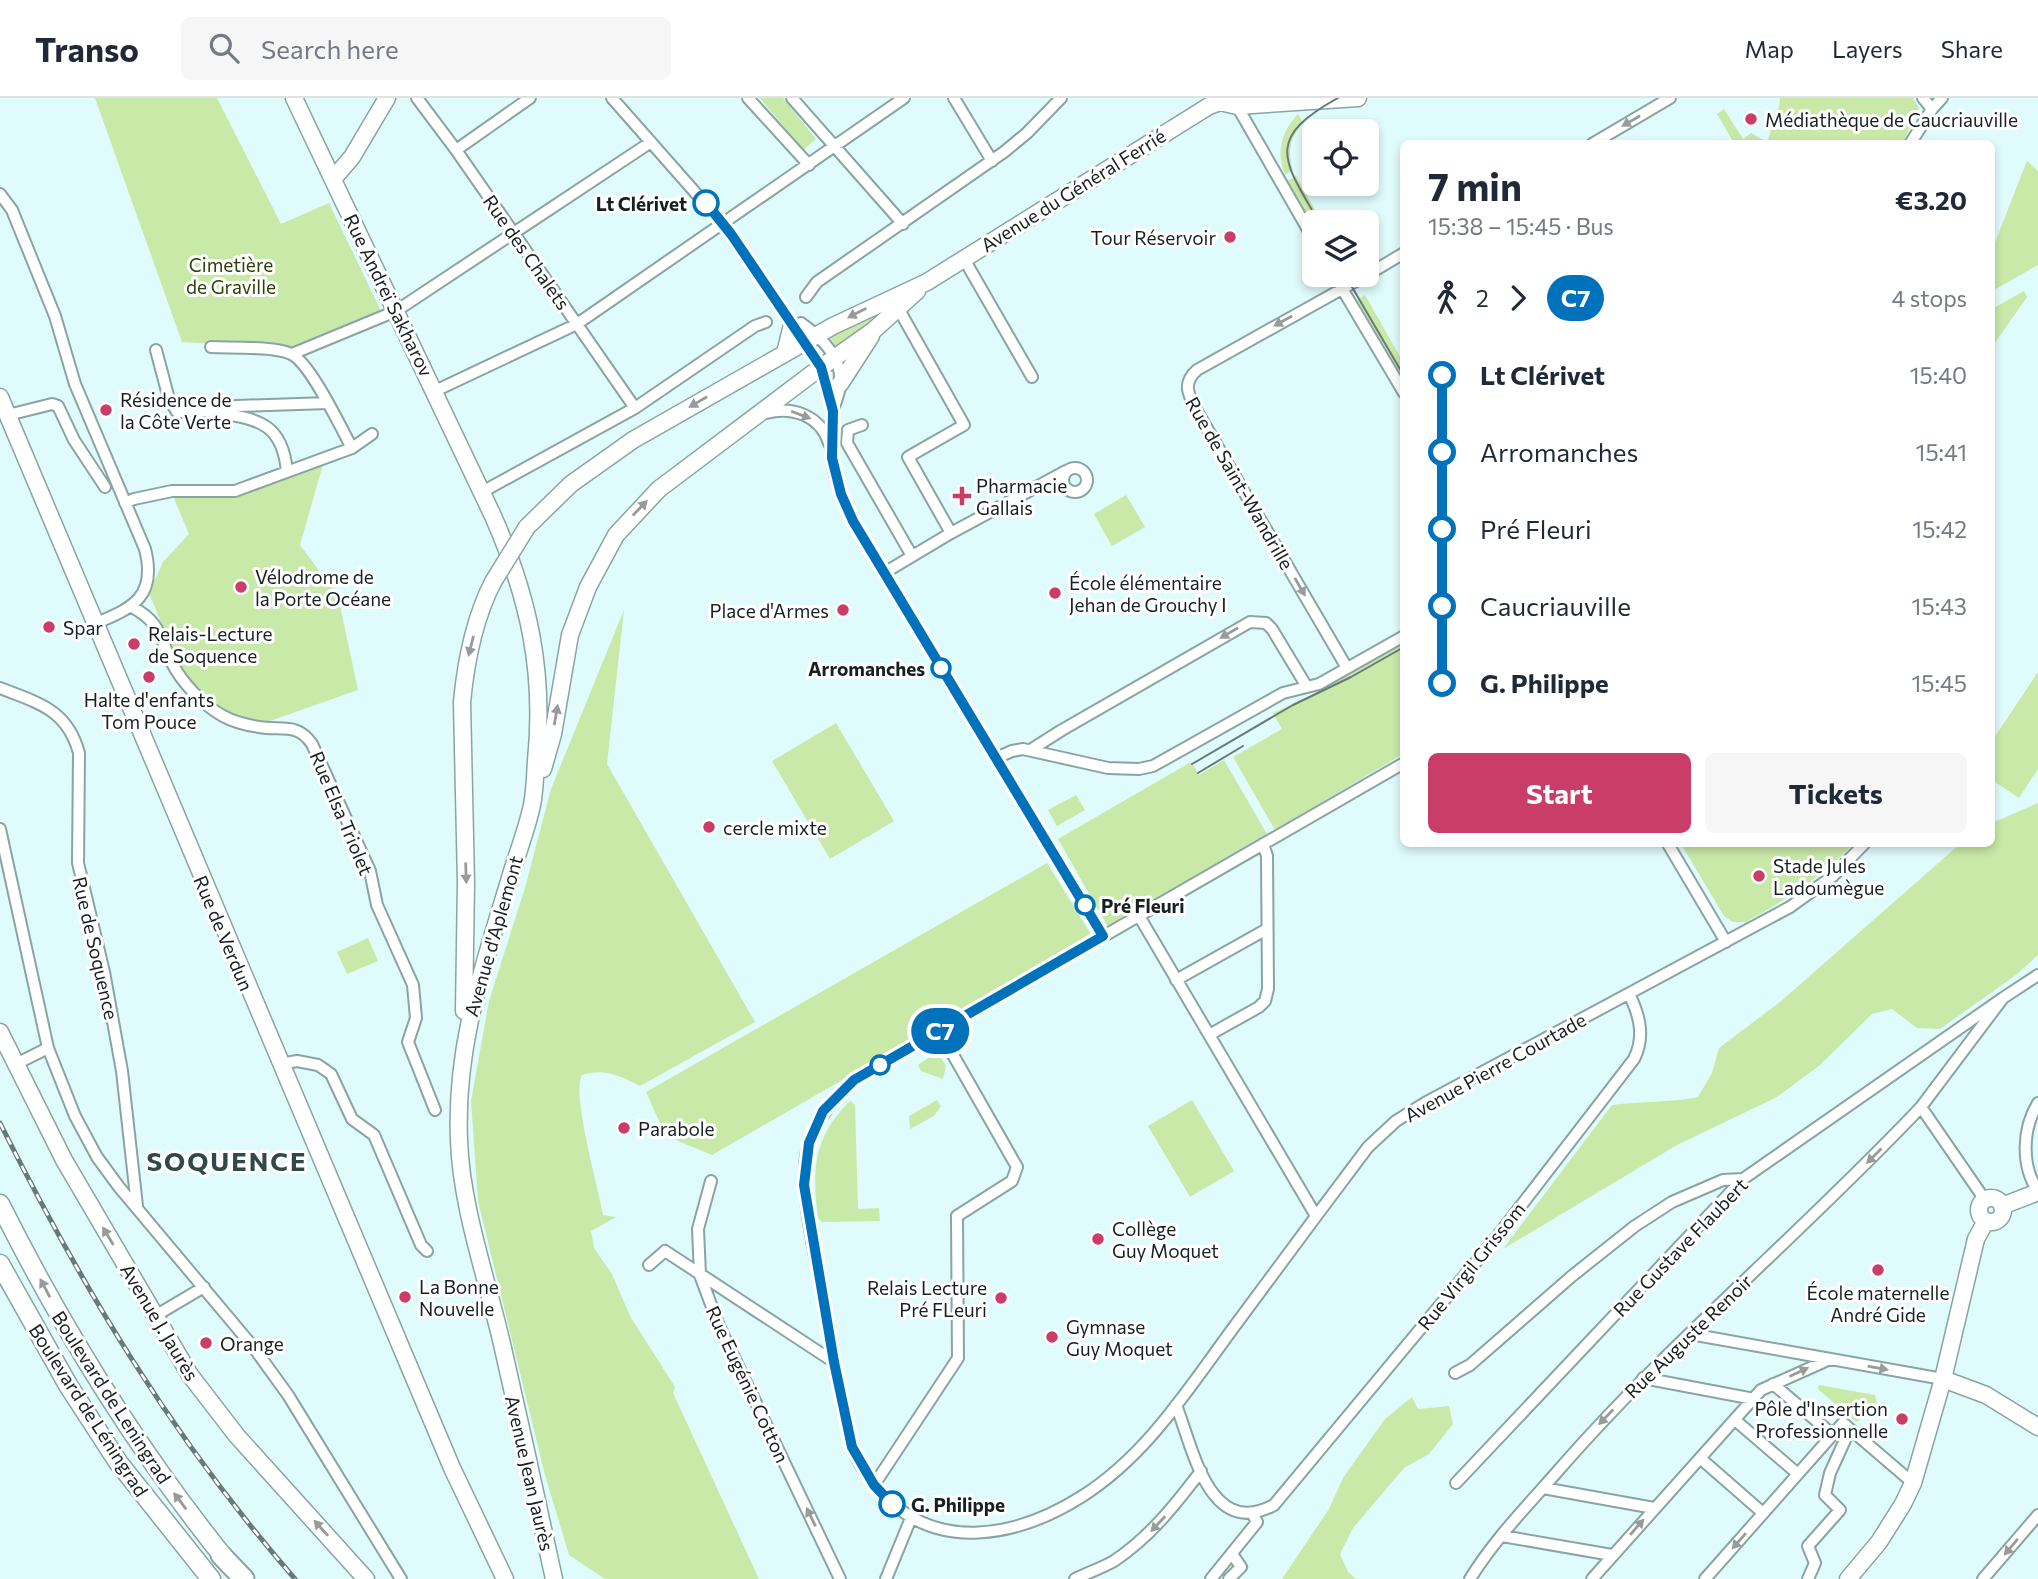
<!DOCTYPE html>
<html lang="en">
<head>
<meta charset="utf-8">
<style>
  body { margin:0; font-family:Commissioner,sans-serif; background:#f6f6f7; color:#1f2937; height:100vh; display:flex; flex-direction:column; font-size:26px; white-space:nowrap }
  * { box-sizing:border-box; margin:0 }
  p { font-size:23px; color:#747a83 }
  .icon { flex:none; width:38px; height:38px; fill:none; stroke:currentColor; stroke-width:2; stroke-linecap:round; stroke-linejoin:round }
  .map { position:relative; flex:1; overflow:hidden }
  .details { position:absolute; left:1400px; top:42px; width:595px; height:707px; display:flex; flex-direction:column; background:#fff; border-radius:10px; box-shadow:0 4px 10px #0003 }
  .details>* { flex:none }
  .badge { padding:0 14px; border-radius:23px; font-size:24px; line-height:46px }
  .buttons { position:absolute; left:1302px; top:21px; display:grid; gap:14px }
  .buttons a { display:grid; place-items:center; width:77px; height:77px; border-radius:10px; background:#fff; box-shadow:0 4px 10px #0003; font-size:35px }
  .map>.badge { position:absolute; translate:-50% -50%; box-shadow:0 0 0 4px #fff }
  .legs { display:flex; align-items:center; gap:10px; height:77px; padding:0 28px; font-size:23px }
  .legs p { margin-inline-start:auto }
  .overview { display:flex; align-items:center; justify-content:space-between; height:119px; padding:0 28px }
  h1 { font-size:38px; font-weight:700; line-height:52px }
  .button { display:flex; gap:14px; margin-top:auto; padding:14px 28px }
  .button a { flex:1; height:80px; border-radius:10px; background:#ca3d69; color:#fff; font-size:28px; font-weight:700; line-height:80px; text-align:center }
  .button a+a { background:#f6f6f7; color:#1f2937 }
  ul { padding:0 28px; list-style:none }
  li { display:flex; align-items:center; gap:24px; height:77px; font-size:26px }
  li i { display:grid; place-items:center; width:10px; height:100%; margin:0 9px; background:currentColor }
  li i::after { content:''; width:18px; height:18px; margin:-9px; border:5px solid; border-radius:50%; background:#fff }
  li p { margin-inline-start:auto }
  li:first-child i { background:linear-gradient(#0000 50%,currentColor 0) }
  li:last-child i { background:linear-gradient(currentColor 50%,#0000 0) }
  header { display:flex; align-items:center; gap:42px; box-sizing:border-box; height:98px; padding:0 35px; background:#fff; border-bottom:2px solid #e0e1e3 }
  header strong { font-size:33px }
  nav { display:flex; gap:38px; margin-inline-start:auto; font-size:24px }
  .search { width:490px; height:63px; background:#f6f6f7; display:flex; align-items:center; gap:18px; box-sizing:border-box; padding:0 24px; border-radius:10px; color:#747a83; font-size:26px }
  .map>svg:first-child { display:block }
</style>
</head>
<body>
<header>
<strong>Transo</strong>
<div class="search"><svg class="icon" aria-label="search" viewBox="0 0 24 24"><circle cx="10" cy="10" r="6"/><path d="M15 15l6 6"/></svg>Search here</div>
<nav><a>Map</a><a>Layers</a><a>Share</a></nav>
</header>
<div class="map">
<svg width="2038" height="1481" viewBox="0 0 2038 1481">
  <rect width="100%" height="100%" fill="#e0fbfb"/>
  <!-- green -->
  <path fill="#c9e9a8" d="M95,0h122l64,126 48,-21 53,110 -88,35 -112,-6z
    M760,0h23l33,41 -13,11z
    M1780,0h133l6,10 -17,36 -168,-1 -17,-29 7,-5 19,30 8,-6 16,9 12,-35z
    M1298,16l5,9c-13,14 -16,29 -10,47l-8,5c-9,-23 -4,-43 13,-61z
    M2027,63l11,10v94l-46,26v-41z
    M1296,78l26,46h-8v5l-27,-46z
    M921,188l-83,63 -9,-13z
    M2024,193l3,6 -35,50v-38z
    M1365,197l38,67v18l-46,-80z
    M323,366l-23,81 38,51 20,94 -91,32c-73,-2 -94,-72 -118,-129l14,-31 26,-28 -16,-38h60z
    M1126,397l19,32 -33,19 -18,-32z
    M624,512l-17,154 148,258 -115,64c-20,-10 -36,-18 -58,-11 -11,19 17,114 21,140l13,2 -25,14 3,17 18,26 18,42 45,71 -2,6 86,186h-154l-36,-24 -24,-80 -67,-274 -7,-100 18,-100 36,-113 26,-99z
    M1403,543v113l-128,76 -42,-73 49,-28 -9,-16 43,-20v-3z
    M2038,574v97l-19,29 -27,-18v-39z
    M836,625l58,98 -64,38 -58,-98z
    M1224,662l43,74 -159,93 -50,-88 133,-77 8,13z
    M1076,697l9,15 -28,16 -9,-16z
    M2038,705v152l-22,20 -76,54 -23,-1 -25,-19 -20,5 -52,51 -43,32 -100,48 -174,104 109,-144c29,-4 57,-2 86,-8l14,-24 7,-25 61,-46 180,-158h32v-21z
    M1681,746h172c-31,33 -68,56 -107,78h-13l-9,-6z
    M1047,765l45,73 -380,219 -34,-14 -9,-7 -9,-11 -14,-31z
    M368,840l10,23 -31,13 -10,-22z
    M937,954l9,14 -3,13 -22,-8 -3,-6z
    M937,1002l4,6 -7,10 -24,13 -1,-13z
    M1192,1002l42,71 -44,26 -42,-71z
    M850,1003l5,4 3,104 21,-1 1,13 -58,1 -4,-4c-6,-49 -5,-80 32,-117z
    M1819,1287l56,10 3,14 -22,13 -38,-33z
    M1412,1299l6,12 31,-3 4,18 -24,30 -25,14 -51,60 -13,26 8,18 8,7h-74l47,-70 14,-31 42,-59z"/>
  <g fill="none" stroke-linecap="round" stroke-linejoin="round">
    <!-- street casing -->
    <g stroke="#8aa4a4" stroke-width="14">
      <path id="street" d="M417,0l39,52 179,258
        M612,0l111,126 98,143 12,42
        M748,0l61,67
        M792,0l111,126
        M954,0l38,63
        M1923,0l9,11
        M1237,8l77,134
        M1592,46l78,-46
        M1910,46l22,-35 10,-11
        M456,52l74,-52
        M0,96l12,16 43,106 20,68 70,165c12,47 -11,59 -51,75
        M964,161l68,118
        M1334,177l70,118
        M1367,177l37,-22
        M806,199l11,-15 187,-130 23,-19 34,-35
        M898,210l66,117 -56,32 43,76
        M801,225c20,14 42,34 39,61 0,9 -5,18 -7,27 -2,11 -2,26 -2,38 1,25 11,50 22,72l250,415
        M211,249c19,1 64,-1 80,7 19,8 50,74 61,94
        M156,252l13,49 8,13 33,-1 27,-5 91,-3
        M292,256l104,-43 255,-169
        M435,293l142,-67 327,-226
        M219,315c41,6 64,12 68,59
        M766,315c26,-7 54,2 63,30
        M8,317l44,-11 6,2 16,34 31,47
        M862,327l-14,5 -1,13 65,113
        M1063 382a12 12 0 1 1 24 0a12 12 0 1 1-24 0Z
        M482,394l153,-84 120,-82 11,-4
        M125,405l9,-4 38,-8h63l117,-43 20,-14
        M884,475l67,-40 115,-62
        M132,509c28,15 27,28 39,54 10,21 32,44 52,55 11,6 23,9 36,11 22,4 38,-5 53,17l58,127 7,34 36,80 3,33 -8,24 27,68
        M1347,570l-149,-255c-9,-17 -17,-29 -1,-43l170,-95
        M0,590c38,15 67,21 79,65l-1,110 26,109 18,99 15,135
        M1032,651l30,-19 188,-108 16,1 6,6 35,58
        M996,660l16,-7 11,-2 85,19 31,1 14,-3 130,-73 36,-9 85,-48
        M1404,665l-550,317c-20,19 -37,37 -45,63 -13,42 7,111 14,155 6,35 12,70 20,104 3,15 4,30 9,44 6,18 18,34 30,47 55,61 137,43 199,4 64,-40 106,-106 150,-166 45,-61 91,-123 137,-184l28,-26 29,-18 365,-196 43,-31 31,-32
        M0,731l48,219 27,68 22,41 22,30 135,161 34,47 113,184
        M1668,746l58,98
        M1139,818l177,300
        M1176,882l91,-51
        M1209,937l50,-28 6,-6 3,-12 -1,-133 -4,-12
        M16,966l32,-16
        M280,966l17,-3 21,4 13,9 21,45 22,16 47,110 6,6
        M2038,1005c-16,26 -17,63 0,88
        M711,1083l-13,48 2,46 19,51 121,253
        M1985,1102l-64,-93 82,-109 35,-23
        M649,1167l16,-14 169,111
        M155,1218l49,-29
        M1690,1236l253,45
        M1455,1275l15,-8 102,-89 63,-50 37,-24 51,-22 20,-1
        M1643,1280l111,21
        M1773,1286l59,50
        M1176,1307c17,43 33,135 98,100l226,-272 134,-174c11,-22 6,-43 -5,-65
        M1735,1322l63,54
        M1700,1360l63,55
        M1456,1385l287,-304 260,-181
        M874,1387l84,-127 -1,-142 55,-35 5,-14 -77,-135
        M1543,1390l111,20
        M1502,1438l110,19
        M886,1481l25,-61
        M1075,1481c12,-6 27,-11 39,-18 36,-24 61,-56 87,-90
        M1211,1481l46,-57 -5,-9
        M1229,1481l12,-12 -9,-13
        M1470,1481c24,-39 57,-73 87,-107 113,-130 246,-240 364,-365
        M1592,1481l169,-189 69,-31
        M1705,1481l138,-156 70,60
        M1808,1481l7,-16 -7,-17 32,-36 -15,-15 5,-22 20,-44
        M1983,1481l55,-64"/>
    </g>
    <!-- secondary casing -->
    <g stroke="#8aa4a4" stroke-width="19">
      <path id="secondary" d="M294,0l199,418c36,82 52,156 43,245 -1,14 -1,29 -4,44 -5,24 -15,49 -22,73 -27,90 -55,167 -51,262 2,66 28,139 43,204 18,78 35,157 52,235
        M1220,4l17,4 121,-8
        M333,81l19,-22 35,-59
        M785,255l7,-28
        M840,286l31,-48
        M0,299l452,1071 53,111
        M527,429l44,-43 62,-44 200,-114 94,-44 282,-176 11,-4
        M543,671l10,-35 17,-99 18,-48 28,-52 43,-46 154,-116 61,-43 43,-39
        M464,913l2,-128 -4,-181c4,-42 12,-83 31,-120
        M0,934l64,128 126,215 47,61 129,143
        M1979 1112a12 12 0 1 1 24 0a12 12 0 1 1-24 0Z
        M2002,1108l36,-14
        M1943,1281l43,16 52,32
        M1848,1481l31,-37 24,-38 10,-21 30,-104 33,-140 10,-18"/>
    </g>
    <!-- primary casing -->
    <g stroke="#8aa4a4" stroke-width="21">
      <path id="primary" d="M0,1106c64,128 140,250 230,361
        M0,1166l68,121 50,77 93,117"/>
    </g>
    <!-- highway casing -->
    <g stroke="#8aa4a4" stroke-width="23">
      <path id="highway" d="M221,1457l23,24"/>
    </g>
    <!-- street -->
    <use href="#street" stroke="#fff" stroke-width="10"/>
    <!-- secondary -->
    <use href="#secondary" stroke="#fff" stroke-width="16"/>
    <!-- primary -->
    <use href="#primary" stroke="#fff" stroke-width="18"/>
    <!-- highway -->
    <use href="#highway" stroke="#fff" stroke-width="19"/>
    <!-- tram -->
    <path stroke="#687979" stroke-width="2" d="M1319,124c-36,-62 -55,-83 19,-124
      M1345,177l59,101
      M1192,666l101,-59 58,-28 53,-30
      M1198,675l45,-27"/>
    <!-- rail casing -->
    <g stroke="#687979" stroke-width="5">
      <path id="rail" d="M0,1025c83,166 173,316 295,456"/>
    </g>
    <!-- rail -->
    <use href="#rail" stroke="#fff" stroke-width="2.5" stroke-dasharray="8" stroke-linecap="butt"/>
    <!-- secondary-bridge casing -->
    <g stroke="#8aa4a4" stroke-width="19" stroke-linecap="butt">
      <path id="secondary-bridge" d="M493,484l34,-55"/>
    </g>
    <!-- secondary-bridge -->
    <use href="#secondary-bridge" stroke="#fff" stroke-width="16"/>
  </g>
  <!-- one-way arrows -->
  <defs><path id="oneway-solid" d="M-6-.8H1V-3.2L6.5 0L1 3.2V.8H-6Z" transform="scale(1.75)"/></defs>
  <g fill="#969b9b">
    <use href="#oneway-solid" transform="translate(1631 23) rotate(150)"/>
    <use href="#oneway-solid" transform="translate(857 215) rotate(153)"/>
    <use href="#oneway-solid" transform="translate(1283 223) rotate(151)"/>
    <use href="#oneway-solid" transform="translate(698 304) rotate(150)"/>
    <use href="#oneway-solid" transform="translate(801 317) rotate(21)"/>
    <use href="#oneway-solid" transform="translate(640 410) rotate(-46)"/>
    <use href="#oneway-solid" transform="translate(1300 489) rotate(60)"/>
    <use href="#oneway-solid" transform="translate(1229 535) rotate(150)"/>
    <use href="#oneway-solid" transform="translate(471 548) rotate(104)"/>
    <use href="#oneway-solid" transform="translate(556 617) rotate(-80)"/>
    <use href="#oneway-solid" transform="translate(466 775) rotate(88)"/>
    <use href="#oneway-solid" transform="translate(1874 1058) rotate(135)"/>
    <use href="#oneway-solid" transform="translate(108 1138) rotate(-121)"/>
    <use href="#oneway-solid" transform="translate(45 1190) rotate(-118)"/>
    <use href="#oneway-solid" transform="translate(1878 1270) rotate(10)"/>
    <use href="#oneway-solid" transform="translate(1799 1274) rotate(-25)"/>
    <use href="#oneway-solid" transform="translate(1606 1319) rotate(134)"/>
    <use href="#oneway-solid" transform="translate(180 1403) rotate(-127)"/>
    <use href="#oneway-solid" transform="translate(811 1419) rotate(-116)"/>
    <use href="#oneway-solid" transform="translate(1158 1426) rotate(133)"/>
    <use href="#oneway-solid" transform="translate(1637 1429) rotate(-49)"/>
    <use href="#oneway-solid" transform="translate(321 1430) rotate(-132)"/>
    <use href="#oneway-solid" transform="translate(1739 1443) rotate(131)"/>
    <use href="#oneway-solid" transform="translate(2011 1449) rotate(130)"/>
  </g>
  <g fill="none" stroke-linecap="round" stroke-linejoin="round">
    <!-- line-1 casing -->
    <g stroke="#fff" stroke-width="16">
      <path id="line-1" d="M706,105l25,31 90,133 12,44 -1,47 9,36 12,27 250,415 -249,144 -31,31 -14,32 -5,42 30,177 18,85 22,38 18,19"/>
    </g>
    <!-- line-1 -->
    <use href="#line-1" stroke="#0072bc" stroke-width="10"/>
  </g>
  <!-- markers -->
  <g fill="#ca3d69" stroke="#fff" stroke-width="2.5">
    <circle cx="1751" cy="21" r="7"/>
    <circle cx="1230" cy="139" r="7"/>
    <circle cx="106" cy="312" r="7"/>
    <path d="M958.5 387.5h7v7h7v7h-7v7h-7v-7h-7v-7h7z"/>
    <circle cx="241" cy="489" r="7"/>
    <circle cx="1055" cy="495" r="7"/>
    <circle cx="843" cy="512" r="7"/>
    <circle cx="49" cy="529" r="7"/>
    <circle cx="134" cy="546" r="7"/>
    <circle cx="149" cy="579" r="7"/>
    <circle cx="709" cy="729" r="7"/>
    <circle cx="1759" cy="778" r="7"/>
    <circle cx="624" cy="1030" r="7"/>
    <circle cx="1098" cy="1141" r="7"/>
    <circle cx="1878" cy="1172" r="7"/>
    <circle cx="405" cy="1199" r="7"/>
    <circle cx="1001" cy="1200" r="7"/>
    <circle cx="1052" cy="1239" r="7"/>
    <circle cx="206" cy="1245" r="7"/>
    <circle cx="1902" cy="1321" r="7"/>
  </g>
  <g fill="#fff" stroke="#0072bc" stroke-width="3.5">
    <circle cx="706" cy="105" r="12"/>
    <circle cx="941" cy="570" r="9"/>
    <circle cx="1085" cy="807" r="9"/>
    <circle cx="880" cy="967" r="9"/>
    <circle cx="892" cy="1406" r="12"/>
  </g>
  <g text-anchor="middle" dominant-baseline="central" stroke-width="6" stroke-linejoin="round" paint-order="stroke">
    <!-- poi labels -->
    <g font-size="19" fill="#162020" stroke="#fff" text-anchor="start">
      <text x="1765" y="21">Médiathèque de Caucriauville</text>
      <text x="1216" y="139" text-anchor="end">Tour Réservoir</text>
      <text x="120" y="301">Résidence de<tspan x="120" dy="22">la Côte Verte</tspan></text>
      <text x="976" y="387">Pharmacie<tspan x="976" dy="22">Gallais</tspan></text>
      <text x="255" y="478">Vélodrome de<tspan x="255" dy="22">la Porte Océane</tspan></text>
      <text x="1069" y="484">École élémentaire<tspan x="1069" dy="22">Jehan de Grouchy I</tspan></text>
      <text x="829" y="512" text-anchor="end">Place d'Armes</text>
      <text x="63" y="529">Spar</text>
      <text x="148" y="535">Relais-Lecture<tspan x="148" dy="22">de Soquence</tspan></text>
      <text x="149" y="601" text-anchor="middle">Halte d'enfants<tspan x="149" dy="22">Tom Pouce</tspan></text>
      <text x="723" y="729">cercle mixte</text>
      <text x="1773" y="767">Stade Jules<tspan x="1773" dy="22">Ladoumègue</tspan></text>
      <text x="638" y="1030">Parabole</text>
      <text x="1112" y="1130">Collège<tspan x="1112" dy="22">Guy Moquet</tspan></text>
      <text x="419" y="1188">La Bonne<tspan x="419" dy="22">Nouvelle</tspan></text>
      <text x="987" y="1189" text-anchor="end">Relais Lecture<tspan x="987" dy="22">Pré FLeuri</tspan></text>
      <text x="1878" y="1194" text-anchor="middle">École maternelle<tspan x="1878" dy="22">André Gide</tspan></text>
      <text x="1066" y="1228">Gymnase<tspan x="1066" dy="22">Guy Moquet</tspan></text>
      <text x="220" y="1245">Orange</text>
      <text x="1888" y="1310" text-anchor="end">Pôle d'Insertion<tspan x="1888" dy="22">Professionnelle</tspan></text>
    </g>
    <!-- street labels -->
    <g font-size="19" fill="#162020" stroke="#fff">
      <text transform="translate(1073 92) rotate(-32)">Avenue du Général Ferrié</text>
      <text transform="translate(527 154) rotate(55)">Rue des Chalets</text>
      <text transform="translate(389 197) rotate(64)">Rue Andreï Sakharov</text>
      <text transform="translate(1240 385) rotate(60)">Rue de Saint-Wandrille</text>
      <text transform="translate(342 715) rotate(67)">Rue Elsa Triolet</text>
      <text transform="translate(224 835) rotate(67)">Rue de Verdun</text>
      <text transform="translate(493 838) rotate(-74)">Avenue d'Aplemont</text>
      <text transform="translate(96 850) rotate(77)">Rue de Soquence</text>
      <text transform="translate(1495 969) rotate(-29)">Avenue Pierre Courtade</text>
      <text transform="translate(1680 1149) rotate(-46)">Rue Gustave Flaubert</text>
      <text transform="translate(1471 1168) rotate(-51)">Rue Virgil Grissom</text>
      <text transform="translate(160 1224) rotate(59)">Avenue J. Jaurès</text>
      <text transform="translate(1688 1238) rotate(-44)">Rue Auguste Renoir</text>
      <text transform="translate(748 1286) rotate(65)">Rue Eugénie Cotton</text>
      <text transform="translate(112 1299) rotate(57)">Boulevard de Leningrad</text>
      <text transform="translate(89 1312) rotate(57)">Boulevard de Léningrad</text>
      <text transform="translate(530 1375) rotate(77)">Avenue Jean Jaurès</text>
    </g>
    <!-- stop labels -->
    <g font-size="19" font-weight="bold" fill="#162020" stroke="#fff" text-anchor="end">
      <text x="687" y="105">Lt Clérivet</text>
      <text x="925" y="570">Arromanches</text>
      <text x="1101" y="807" text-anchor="start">Pré Fleuri</text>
      <text x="911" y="1406" text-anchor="start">G. Philippe</text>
    </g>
    <!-- park labels -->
    <g font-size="19" fill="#2a4205" stroke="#fff">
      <text x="231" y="166">Cimetière<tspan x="231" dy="22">de Graville</tspan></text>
    </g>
    <!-- district labels -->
    <g font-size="26" font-weight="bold" letter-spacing="2" fill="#314848" stroke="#fff">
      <text x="227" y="1062">SOQUENCE</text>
    </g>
  </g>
</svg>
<div class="buttons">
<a><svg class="icon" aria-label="locate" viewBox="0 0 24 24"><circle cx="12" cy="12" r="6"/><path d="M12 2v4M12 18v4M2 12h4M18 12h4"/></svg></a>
<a><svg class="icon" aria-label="layers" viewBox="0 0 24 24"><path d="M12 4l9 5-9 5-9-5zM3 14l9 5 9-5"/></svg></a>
</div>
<b class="badge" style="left:940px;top:933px;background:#0072bc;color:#fff">C7</b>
<section class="details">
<div class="overview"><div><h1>7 min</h1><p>15:38 – 15:45 · Bus</p></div><b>€3.20</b></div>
<div class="legs"><svg class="icon" aria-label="walk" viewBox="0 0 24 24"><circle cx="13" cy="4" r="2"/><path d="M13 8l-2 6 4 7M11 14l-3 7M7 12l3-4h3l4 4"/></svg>2<svg class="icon" aria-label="forward" viewBox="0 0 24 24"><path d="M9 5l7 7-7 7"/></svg><b class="badge" style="background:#0072bc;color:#fff">C7</b><p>4 stops</p></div>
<ul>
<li><i style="color:#0072bc"></i><b>Lt Clérivet</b><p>15:40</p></li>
<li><i style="color:#0072bc"></i><span>Arromanches</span><p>15:41</p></li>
<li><i style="color:#0072bc"></i><span>Pré Fleuri</span><p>15:42</p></li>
<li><i style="color:#0072bc"></i><span>Caucriauville</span><p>15:43</p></li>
<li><i style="color:#0072bc"></i><b>G. Philippe</b><p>15:45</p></li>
</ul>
<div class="button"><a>Start</a><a>Tickets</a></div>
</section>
</div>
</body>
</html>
